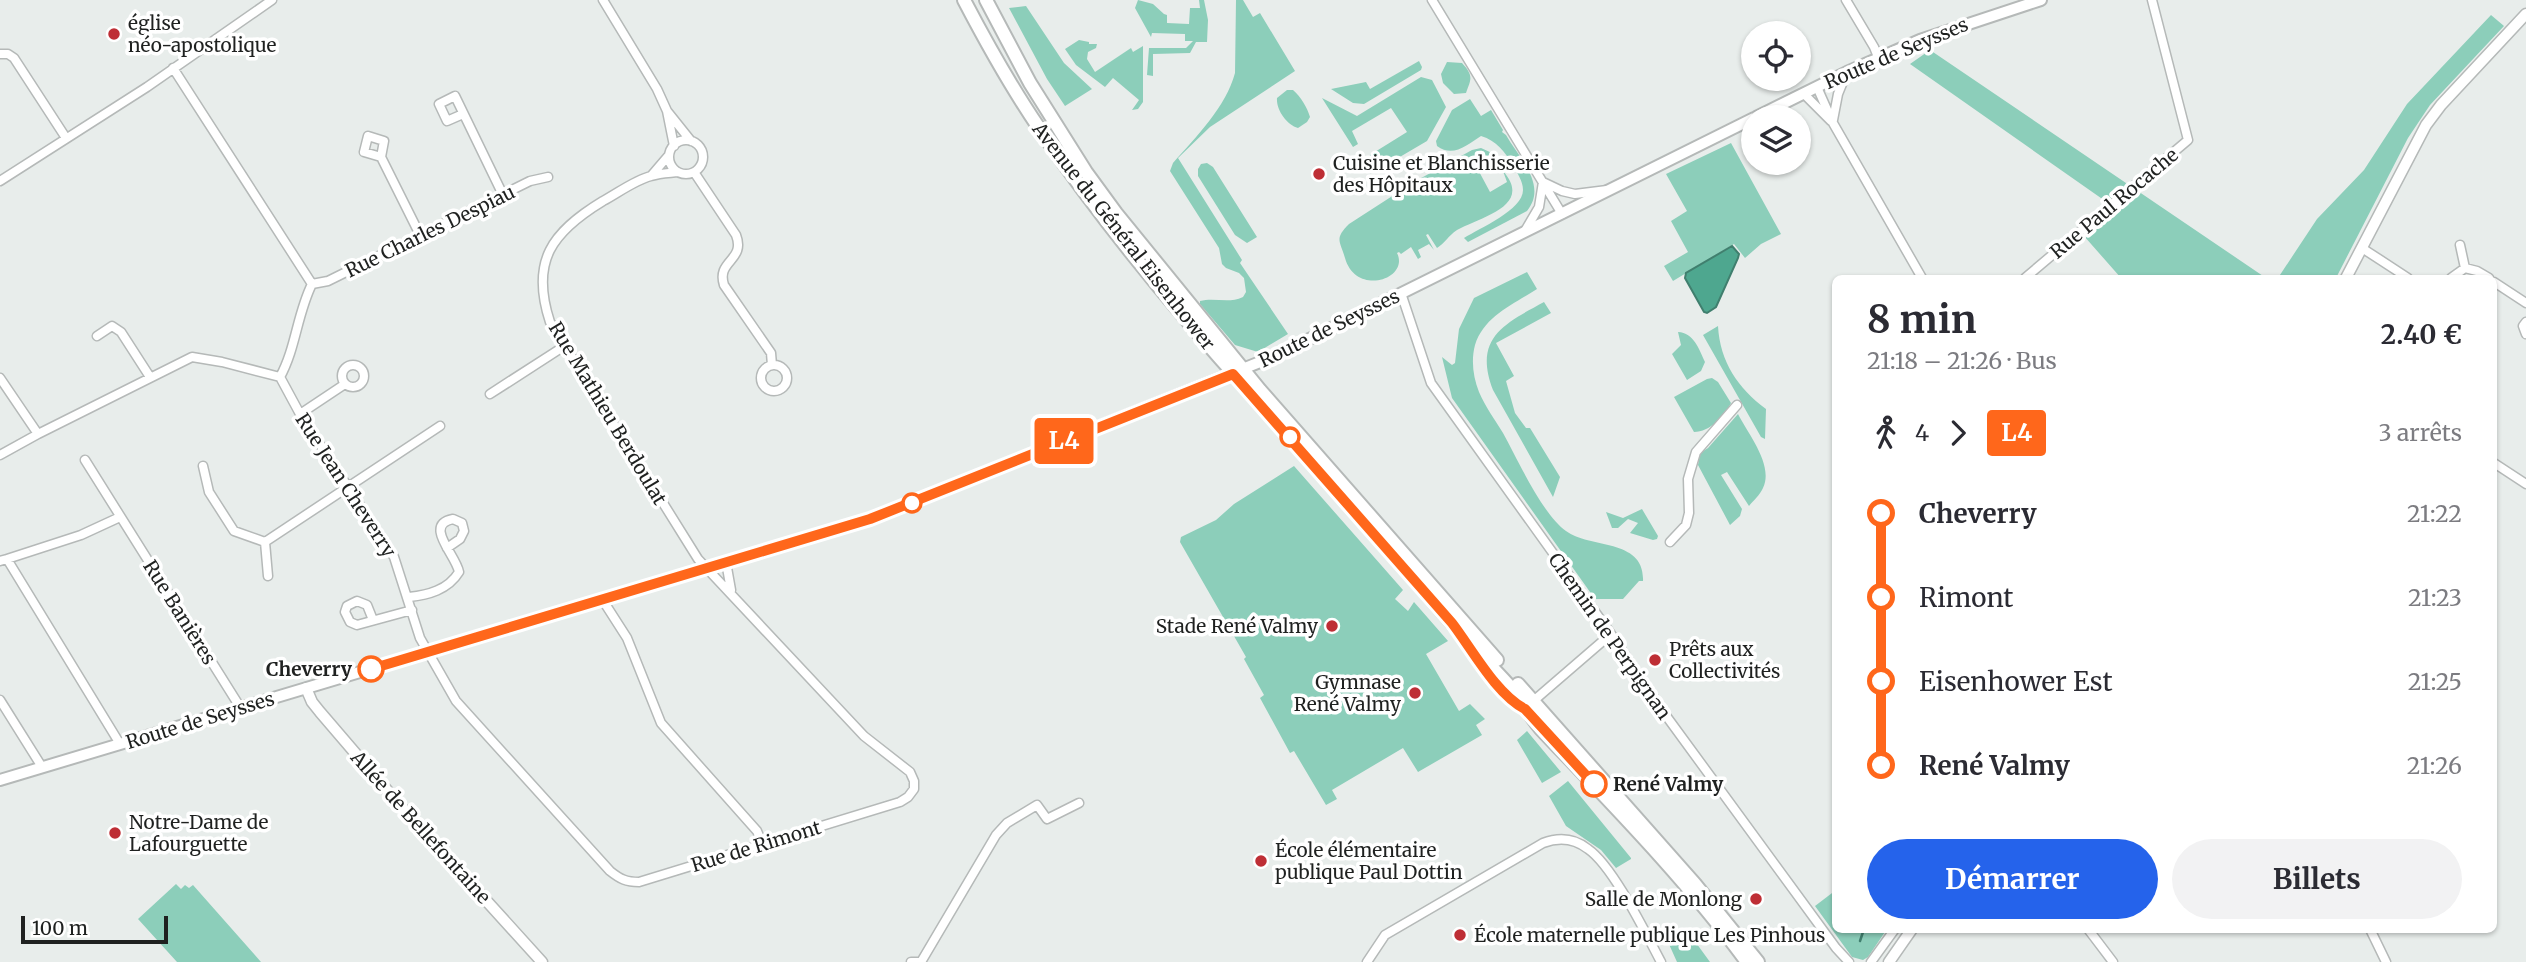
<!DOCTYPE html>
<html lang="fr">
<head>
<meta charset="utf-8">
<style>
  body { margin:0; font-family:Merriweather,serif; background:#f2f2f3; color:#2b2b33; height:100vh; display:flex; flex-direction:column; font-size:26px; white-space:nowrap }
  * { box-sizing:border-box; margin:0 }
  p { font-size:23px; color:#7c7c81 }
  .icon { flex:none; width:38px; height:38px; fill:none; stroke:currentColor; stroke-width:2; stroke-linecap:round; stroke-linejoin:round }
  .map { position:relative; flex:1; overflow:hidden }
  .drawer { position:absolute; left:1832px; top:275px; width:665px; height:658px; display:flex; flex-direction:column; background:#fff; border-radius:10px; box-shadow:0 2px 5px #0004 }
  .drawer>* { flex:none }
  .badge { padding:0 14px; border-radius:5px; font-size:24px; line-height:46px }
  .controls { position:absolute; left:1741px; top:21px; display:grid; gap:14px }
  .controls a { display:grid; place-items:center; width:70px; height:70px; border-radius:50%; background:#fff; box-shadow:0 2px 5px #0004; font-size:35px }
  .scale { position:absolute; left:21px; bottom:18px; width:147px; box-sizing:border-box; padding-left:7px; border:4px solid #1f2120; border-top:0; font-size:19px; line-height:24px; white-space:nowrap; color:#1f2120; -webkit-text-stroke:5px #fff; paint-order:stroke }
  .map>.badge { position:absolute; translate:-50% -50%; box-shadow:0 0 0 4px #fff }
  .legs { display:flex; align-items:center; gap:10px; height:77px; padding:0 35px; font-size:23px }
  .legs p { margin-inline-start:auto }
  .overview { display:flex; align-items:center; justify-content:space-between; height:119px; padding:0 35px }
  h1 { font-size:38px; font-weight:700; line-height:52px }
  .cta { display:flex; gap:14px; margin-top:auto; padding:14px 35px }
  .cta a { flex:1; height:80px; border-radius:42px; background:#2563eb; color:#fff; font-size:28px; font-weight:700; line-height:80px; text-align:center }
  .cta a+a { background:#f2f2f3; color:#2b2b33 }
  ul { padding:0 35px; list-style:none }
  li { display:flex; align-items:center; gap:24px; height:84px; font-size:26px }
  li i { display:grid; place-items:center; width:10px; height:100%; margin:0 9px; background:currentColor }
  li i::after { content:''; width:18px; height:18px; margin:-9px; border:5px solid; border-radius:50%; background:#fff }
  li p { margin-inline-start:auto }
  li:first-child i { background:linear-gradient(#0000 50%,currentColor 0) }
  li:last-child i { background:linear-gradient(currentColor 50%,#0000 0) }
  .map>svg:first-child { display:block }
</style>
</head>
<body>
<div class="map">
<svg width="2526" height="962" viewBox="0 0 2526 962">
  <rect width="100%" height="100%" fill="#e8edeb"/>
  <!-- green -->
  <path fill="#8cceba" d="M1138,0l15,4 11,10 3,1v8l22,1 1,-16h10l-1,-8h5l4,20 -1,22h-11l-6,11 -37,1v22l-6,-1 2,-27h37l7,-7h-8v-7l-33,-1 -1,4 -16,-29z
    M1236,0h7l10,17 7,-4 35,58 -85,56 -32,31 64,102 -2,3 48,71 -30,18 -23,-7 -35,-41v-3c15,-4 28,3 43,-4l3,-5 -2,-14 -5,-5 -13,-5 -4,-4 -3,-16 -49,-77 3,-8c23,-26 53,-56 62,-90z
    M1026,6l38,57 28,26 -27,17 -18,-27 -38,-71z
    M2491,15l13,11 -74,79 -22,33 -72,140h-58l39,-59 47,-49 43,-66z
    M1079,40l10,2v2h8l-1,4 -8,4 -1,7 8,13 36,-24 2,4 10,-6v56l-5,7 -6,1 7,-10 -26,-22 -8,9 -29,-22 -11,-16z
    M1930,50l336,228h-145l-37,-42 34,-26 -208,-146z
    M1419,61l3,6 -1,3 -57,34 -11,-1 -22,-14 35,-7 4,7z
    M1447,62l15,1c12,13 9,16 4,30l-12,1 -11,-11 -2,-9z
    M1421,77l11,3 14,27 -19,34 -46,27 -4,-2 -7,-11 37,-23 -16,-24 -39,23 6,13 -5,3 -31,-49 35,18z
    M1287,90h6c8,7 14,17 17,27l-3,5 -9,6c-11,-3 -22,-18 -21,-30z
    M1470,99l11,17 10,-6 12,20 -1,2 4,3c13,23 42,50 21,76l-59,31 -4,-4c16,-10 59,-28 59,-48 0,-9 -6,-17 -10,-25 -9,-14 -16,-24 -32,-29 -14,9 -28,22 -44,10l-1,-5 16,-31z
    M1731,143l50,91 -20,10 -16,14 -11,-14 -61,37 -9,-15 24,-14 -17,-31 16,-10 -21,-37z
    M1481,148l11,5 -17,11 15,28 17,-10 -4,-11c31,35 -23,46 -46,59 -9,6 -12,13 -20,18l-9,-14 -2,1 8,15 -5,-6 -11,6 3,7 -3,2 -7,-12 -10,7 -2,-2 -2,1c13,26 -41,44 -52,5 -5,-17 -11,-19 4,-34l65,-42 58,-32z
    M1207,163l6,4 44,70 -10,6 -12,-8 -37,-59v-7l3,-5z
    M1527,272l10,17c-23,15 -53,27 -62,56 -4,15 -2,32 4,47 6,14 16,28 24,41 15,27 39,81 63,98 24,18 79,7 77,50h-4l-16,18h-28l-143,-201 -10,-41 10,8 3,-2 4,-34 15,-31z
    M1544,302l7,11 -55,30 18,33 -8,5 9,32 11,15h4l30,49 -7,20 -60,-107c-20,-52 11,-66 51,-88z
    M1718,326c2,36 20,62 48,83l-1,30 -4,-2 -58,-102z
    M1678,332c16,1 21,17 27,30l-4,9 -14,9 -15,-26 9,-9z
    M1712,378l6,4 13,21c-7,13 -21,29 -37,29l-20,-35 33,-18z
    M1738,414c10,20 36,51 25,74 -3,7 -10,13 -14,18l-22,-34 -6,3 21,34 -2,7 -10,9 -32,-60 2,-12 8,-5z
    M1294,466l109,124 -8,9 13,12 6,-9 34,39 -22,13 33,57 11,-7 15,15 -9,6 6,10 -64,37 -15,-24 -71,42 5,9 -11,6 -32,-54 -4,2 -30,-55 4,-3 -20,-36 2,-2 -66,-115 1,-5 35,-17 18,-16z
    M1642,509l16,27 -1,3 -4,1 -23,-7 8,-10 -10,-4 -10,9h-6l-6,-16 17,6z
    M1527,731l34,41 -19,11 -25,-43z
    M1568,781l63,77v1l-15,9 -15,-18 -35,-24 -17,-30z
    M176,884l5,5 4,-4 4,3 4,-3 68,77h-84l-39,-43z
    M1836,890v39h51l-19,28 -5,3 -11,-3 -37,-51z
    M1686,929l24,33h-33l-9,-20z"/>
  <!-- water -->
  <path fill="#4ea78f" stroke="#407f6e" stroke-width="2" d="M1732,246l7,8 -1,4 -22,49 -9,6 -3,-1 -19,-34 1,-5z"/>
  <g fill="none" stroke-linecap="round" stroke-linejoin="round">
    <!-- stream -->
    <path stroke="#407f6e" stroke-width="2.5" d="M1860,941l4,-12"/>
    <!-- minor casing -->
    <g stroke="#b5b9b8" stroke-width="11">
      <path id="minor" d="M603,0l54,89 10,22 24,30
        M1432,0l130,214
        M1846,0l28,47 4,10
        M0,54h8l6,4 52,80
        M173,68l139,216c-15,30 -16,64 -32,93
        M1817,87l16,36 89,155
        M1804,94l27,27
        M667,111l7,35
        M463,114l-16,7 -8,-17 16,-8 48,99
        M1833,120l5,-26 9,-22
        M669 157a17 17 0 1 1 34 0a17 17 0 1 1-34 0Z
        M381,157l-17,-5 4,-16 16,5 -3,16 39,78
        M694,172l42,63c10,26 -20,25 -12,50l47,68 1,12
        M651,176l18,-21
        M0,181l147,-94 125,-87
        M1525,231l14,-24 4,-25 19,9 13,3 32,-4
        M2460,245l5,23
        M2362,248l46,30
        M2025,278l163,-138 -36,-140
        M2451,278l14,-10 12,3 12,7
        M2494,282l32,21
        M312,284l16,-3 202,-100 18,-4
        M1401,293l30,90 180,251 56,83 169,231 13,14
        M2526,322l-3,4 3,8
        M97,336l15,-10 9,6 29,45
        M761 378a13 13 0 1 1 26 0a13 13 0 1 1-26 0Z
        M342 376a11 11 0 1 1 22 0a11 11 0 1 1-22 0Z
        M280,377l20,37 94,143 26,81 36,63 154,170c10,8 16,11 29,11l261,-80 8,-5 6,-8v-8l-4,-9 -46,-36 -166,-177 -148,-237c-20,-61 2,-90 53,-121 15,-8 32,-21 48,-25 9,-3 19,-3 27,-4
        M0,378l38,56
        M490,394l76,-49
        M300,414l45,-30
        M0,455l38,-21 154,-77 30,5 58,15
        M85,460l155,247
        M2494,463l32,21
        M203,466l6,26 25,39 31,11 175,-116
        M265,542l3,34
        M1670,542l16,-17 3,-12 -1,-34 8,-27 41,-47
        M7,559l74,-24 39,-18
        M0,561l7,-2 113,185
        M726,562l5,28
        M409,597c19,-2 39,-7 50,-25 -3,-17 -36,-47 -6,-53l9,4 2,8 -4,8 -13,9
        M602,599l25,39 34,85 96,108 5,12
        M373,620l-6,-15 -10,-4 -10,5 -2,6 5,10 7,3 55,-15
        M0,700l42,67
        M1531,703l80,-69
        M2088,929l25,33
        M2370,929l16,33
        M911,962h7
        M921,962l75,-127 11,-12 30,-18 10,14 32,-16
        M1367,962l18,-27 158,-92c16,-6 31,-5 45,6 25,17 58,85 73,113
        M1871,962l24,-33"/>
    </g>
    <!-- tertiary casing -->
    <g stroke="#b5b9b8" stroke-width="13">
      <path id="tertiary" d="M2346,278l80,-153 15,-20 85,-91
        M306,688l6,14 8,10 84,98 138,152
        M1889,962l23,-33"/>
    </g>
    <!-- secondary casing -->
    <g stroke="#b5b9b8" stroke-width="14">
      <path id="secondary" d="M1756,117l91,-45 73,-32 121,-40
        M0,780l870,-261 405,-163 479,-238"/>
    </g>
    <!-- primary casing -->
    <g stroke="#b5b9b8" stroke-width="16">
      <path id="primary" d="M964,0c23,44 47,87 75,128 64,94 138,184 215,268 67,74 132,151 198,227 19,24 41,44 61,67 11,12 17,27 28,39 71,75 145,150 206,233
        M986,0l44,83 56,89 30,41 144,177 237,270
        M1518,684l177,200 63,78"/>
    </g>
    <!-- minor -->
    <use href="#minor" stroke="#fff" stroke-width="8"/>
    <!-- tertiary -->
    <use href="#tertiary" stroke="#fff" stroke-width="10"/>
    <!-- secondary -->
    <use href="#secondary" stroke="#fff" stroke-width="10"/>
    <!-- primary -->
    <use href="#primary" stroke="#fff" stroke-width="12"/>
  </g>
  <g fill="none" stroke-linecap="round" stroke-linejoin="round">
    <!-- line-1 casing -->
    <g stroke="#fff" stroke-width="16">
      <path id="line-1" d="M371,669l499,-150 363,-145 219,249c20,26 44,71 73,86l69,75"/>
    </g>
    <!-- line-1 -->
    <use href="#line-1" stroke="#ff671b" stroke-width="10"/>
  </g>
  <!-- markers -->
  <g fill="#be2e35" stroke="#fff" stroke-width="2.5">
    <circle cx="114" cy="34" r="7"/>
    <circle cx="1319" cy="174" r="7"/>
    <circle cx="1332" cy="626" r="7"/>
    <circle cx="1655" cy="660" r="7"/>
    <circle cx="1415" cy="693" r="7"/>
    <circle cx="115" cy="833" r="7"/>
    <circle cx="1261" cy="861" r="7"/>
    <circle cx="1756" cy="899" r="7"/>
    <circle cx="1460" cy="935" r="7"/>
  </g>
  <g fill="#fff" stroke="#ff671b" stroke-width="3.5">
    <circle cx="1290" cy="437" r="9"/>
    <circle cx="912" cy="503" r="9"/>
    <circle cx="371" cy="669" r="12"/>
    <circle cx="1594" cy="784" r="12"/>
  </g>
  <g text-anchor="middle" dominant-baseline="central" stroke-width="7" stroke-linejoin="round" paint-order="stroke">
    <!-- poi labels -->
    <g font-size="19" fill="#1f2120" stroke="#fff" text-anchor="start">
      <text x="128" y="23">église<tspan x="128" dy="22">néo-apostolique</tspan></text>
      <text x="1333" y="163">Cuisine et Blanchisserie<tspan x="1333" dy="22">des Hôpitaux</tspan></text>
      <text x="1318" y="626" text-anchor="end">Stade René Valmy</text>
      <text x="1669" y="649">Prêts aux<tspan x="1669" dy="22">Collectivités</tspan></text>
      <text x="1401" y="682" text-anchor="end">Gymnase<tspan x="1401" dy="22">René Valmy</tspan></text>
      <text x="129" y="822">Notre-Dame de<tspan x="129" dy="22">Lafourguette</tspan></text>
      <text x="1275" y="850">École élémentaire<tspan x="1275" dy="22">publique Paul Dottin</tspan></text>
      <text x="1742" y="899" text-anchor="end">Salle de Monlong</text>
      <text x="1474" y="935">École maternelle publique Les Pinhous</text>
    </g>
    <!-- street labels -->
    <g font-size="19" fill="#1f2120" stroke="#fff">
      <text transform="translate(1896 53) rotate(-23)">Route de Seysses</text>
      <text transform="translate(2114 203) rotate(-40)">Rue Paul Rocache</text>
      <text transform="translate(430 231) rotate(-26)">Rue Charles Despiau</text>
      <text transform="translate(1124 236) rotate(52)">Avenue du Général Eisenhower</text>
      <text transform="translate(1329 328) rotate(-26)">Route de Seysses</text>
      <text transform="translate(608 413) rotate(59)">Rue Mathieu Berdoulat</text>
      <text transform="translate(346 485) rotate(57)">Rue Jean Cheverry</text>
      <text transform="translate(180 612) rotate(58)">Rue Banières</text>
      <text transform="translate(1610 636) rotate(55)">Chemin de Perpignan</text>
      <text transform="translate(200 720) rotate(-17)">Route de Seysses</text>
      <text transform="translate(421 827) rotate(48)">Allée de Bellefontaine</text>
      <text transform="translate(756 846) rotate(-17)">Rue de Rimont</text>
    </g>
    <!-- stop labels -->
    <g font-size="19" font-weight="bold" fill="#1f2120" stroke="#fff" text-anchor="end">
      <text x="352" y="669">Cheverry</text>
      <text x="1613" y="784" text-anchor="start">René Valmy</text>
    </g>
  </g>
</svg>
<div class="controls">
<a><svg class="icon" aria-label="locate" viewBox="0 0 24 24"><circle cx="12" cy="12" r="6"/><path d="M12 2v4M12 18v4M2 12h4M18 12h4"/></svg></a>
<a><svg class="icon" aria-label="layers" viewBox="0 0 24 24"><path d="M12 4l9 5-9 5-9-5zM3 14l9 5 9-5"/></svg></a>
</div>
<div class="scale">100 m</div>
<b class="badge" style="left:1064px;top:441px;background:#ff671b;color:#fff">L4</b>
<section class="drawer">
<div class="overview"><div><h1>8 min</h1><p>21:18 – 21:26 · Bus</p></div><b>2.40 €</b></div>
<div class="legs"><svg class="icon" aria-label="walk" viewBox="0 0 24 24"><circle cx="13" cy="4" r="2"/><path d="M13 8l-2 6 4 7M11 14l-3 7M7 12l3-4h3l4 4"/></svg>4<svg class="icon" aria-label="forward" viewBox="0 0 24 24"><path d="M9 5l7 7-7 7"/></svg><b class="badge" style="background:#ff671b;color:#fff">L4</b><p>3 arrêts</p></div>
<ul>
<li><i style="color:#ff671b"></i><b>Cheverry</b><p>21:22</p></li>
<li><i style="color:#ff671b"></i><span>Rimont</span><p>21:23</p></li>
<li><i style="color:#ff671b"></i><span>Eisenhower Est</span><p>21:25</p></li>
<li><i style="color:#ff671b"></i><b>René Valmy</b><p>21:26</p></li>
</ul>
<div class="cta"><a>Démarrer</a><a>Billets</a></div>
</section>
</div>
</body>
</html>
